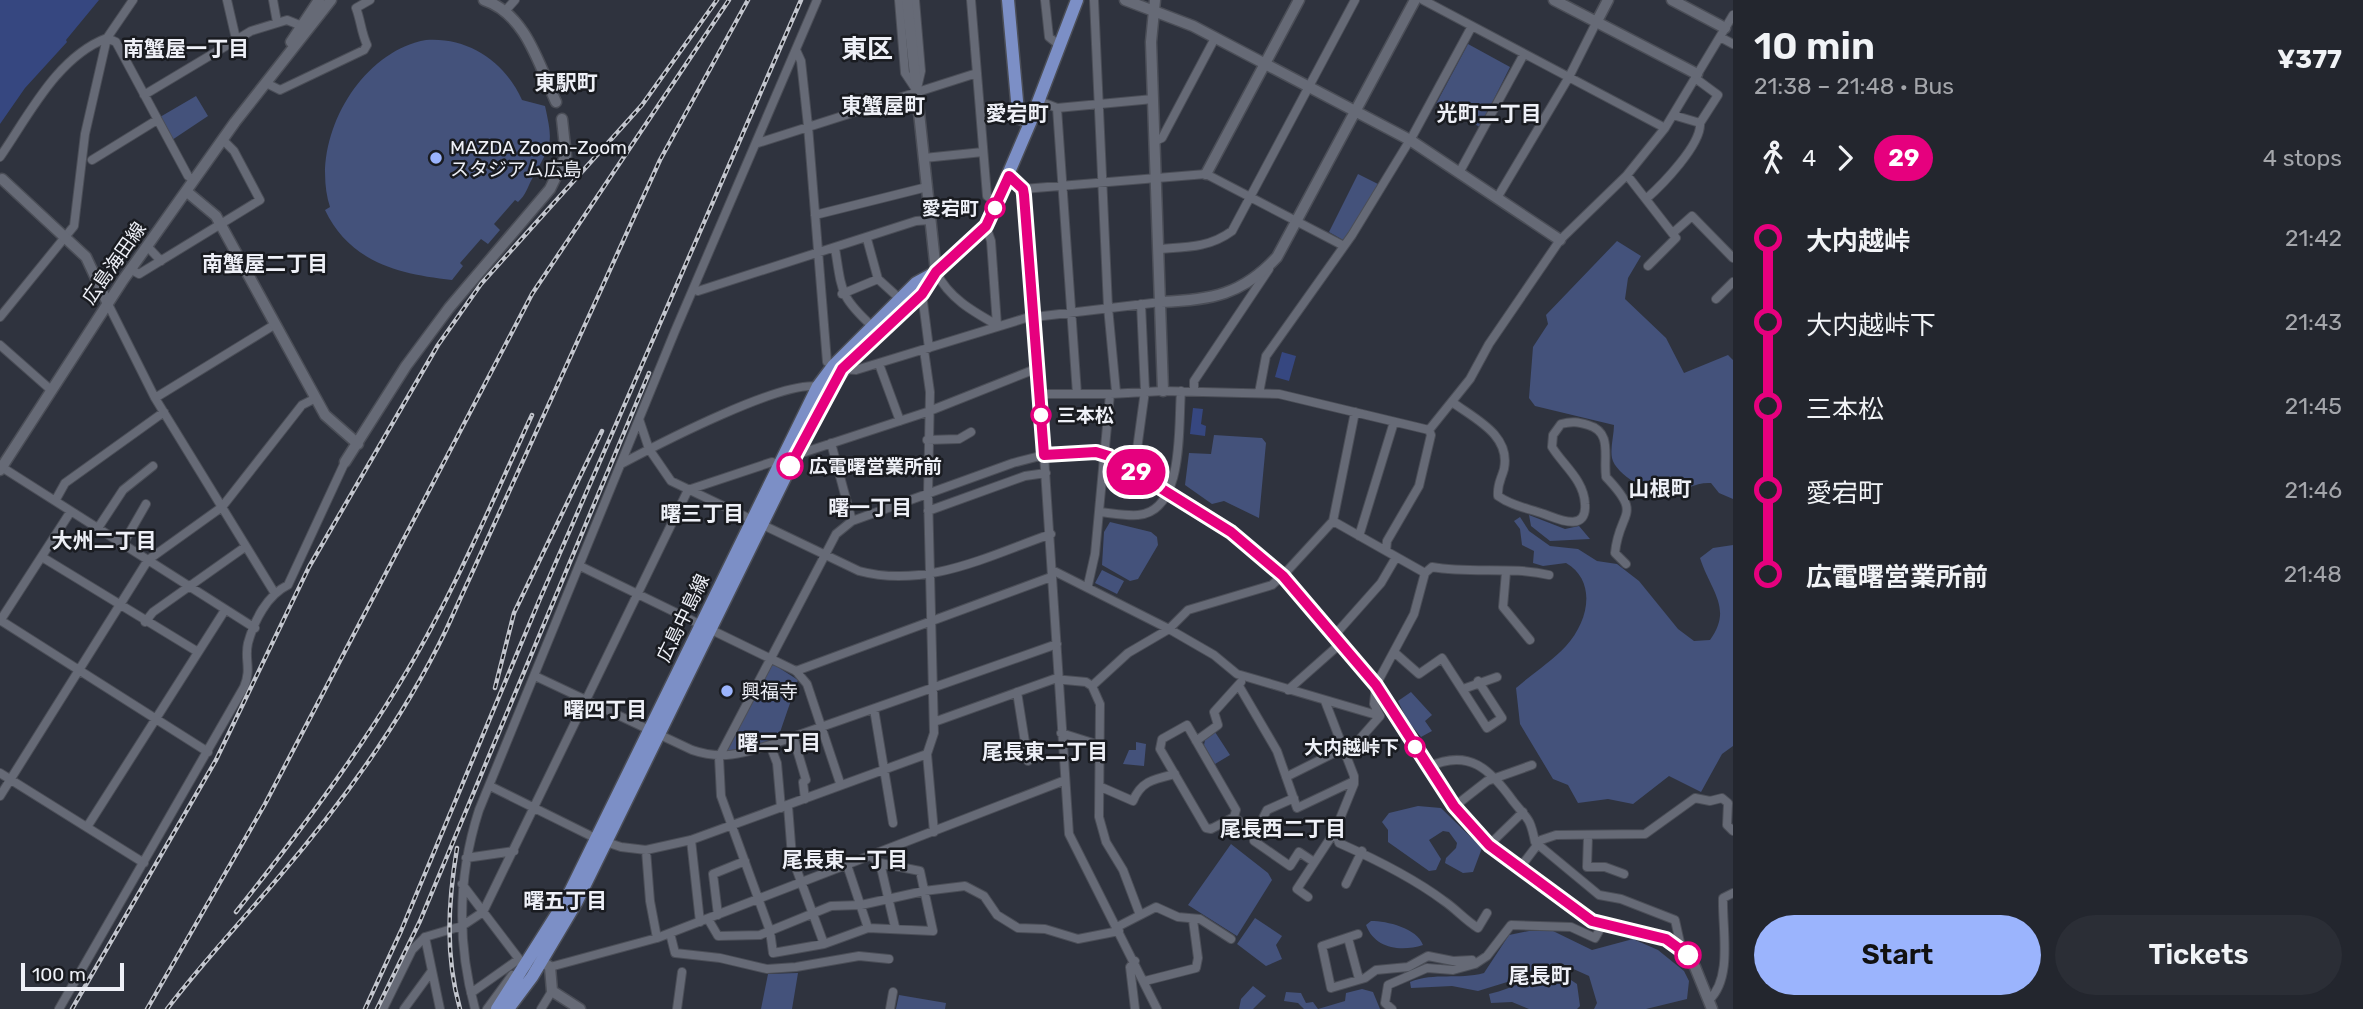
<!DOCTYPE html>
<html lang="en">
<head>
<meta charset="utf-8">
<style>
  body { margin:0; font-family:Rubik,"Noto Sans JP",sans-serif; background:#2b2e36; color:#f1f3f6; height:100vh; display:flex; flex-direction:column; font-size:26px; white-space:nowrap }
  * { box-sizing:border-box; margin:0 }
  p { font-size:23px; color:#a3a5aa }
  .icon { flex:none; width:38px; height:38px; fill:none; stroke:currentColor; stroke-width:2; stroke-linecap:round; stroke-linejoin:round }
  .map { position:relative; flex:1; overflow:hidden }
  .panel { display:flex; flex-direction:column; background:#23262e; width:630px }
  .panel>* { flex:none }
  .badge { padding:0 14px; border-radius:23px; font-size:24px; line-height:46px }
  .scale { position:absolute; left:21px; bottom:18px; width:103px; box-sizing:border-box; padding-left:7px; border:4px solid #eef0f7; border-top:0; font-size:19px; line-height:24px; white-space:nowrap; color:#eef0f7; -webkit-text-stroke:5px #191b20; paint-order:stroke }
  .map>.badge { position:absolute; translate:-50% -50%; box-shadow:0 0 0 4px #fff }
  .legs { display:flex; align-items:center; gap:10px; height:77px; padding:0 21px; font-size:23px }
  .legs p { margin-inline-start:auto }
  .overview { display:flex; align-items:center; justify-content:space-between; height:119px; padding:0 21px }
  h1 { font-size:38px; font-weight:600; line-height:52px }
  .cta { display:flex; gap:14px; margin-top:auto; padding:14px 21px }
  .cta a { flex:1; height:80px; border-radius:42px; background:#9bb4fd; color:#111; font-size:28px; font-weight:600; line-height:80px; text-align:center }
  .cta a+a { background:#2b2e36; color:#f1f3f6 }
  ul { padding:0 21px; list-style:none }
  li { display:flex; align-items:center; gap:24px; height:84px; font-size:26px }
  li i { display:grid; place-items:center; width:10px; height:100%; margin:0 9px; background:currentColor }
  li i::after { content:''; width:18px; height:18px; margin:-9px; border:5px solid; border-radius:50%; background:#23262e }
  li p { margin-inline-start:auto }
  li:first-child i { background:linear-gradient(#0000 50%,currentColor 0) }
  li:last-child i { background:linear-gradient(currentColor 50%,#0000 0) }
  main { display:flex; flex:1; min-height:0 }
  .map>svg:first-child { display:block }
</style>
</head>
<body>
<main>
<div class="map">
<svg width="1733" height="1009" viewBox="0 0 1733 1009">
  <rect width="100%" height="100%" fill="#2f333e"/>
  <!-- green -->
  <path fill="#44527b" d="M426,40c43,-3 79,22 96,60l23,6c9,40 6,38 -13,73 -5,9 -6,16 -14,23l-3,-2 -21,24 6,6 -12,14 -7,-5 -21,24 3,3 -11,14c-54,-6 -102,-18 -127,-70l5,-3c-21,-65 28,-155 96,-167z
    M1468,44l42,23 -30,60 -44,-23z
    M196,96l12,20 -36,24 -12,-23z
    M1358,174l22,11 -33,54 -4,1 -14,-8z
    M1617,241l24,15 -13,22 -3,21 41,39 18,35 44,-18 5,5v139l-14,-6 -8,-10c-16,-1 -26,8 -41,10 -17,2 -54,-17 -58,-35 -2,-10 2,-23 2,-33l-79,-19 -6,-8 4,-51 15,-23 -2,-9z
    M1214,435l48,3 4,5 -7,75 -35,-17 -12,3 -27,-19 4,-32 22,1z
    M1529,515l36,14 14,-3 11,13 -40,2 -19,-15z
    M1520,517l9,14 21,15 28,3 19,12 20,3 22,17 39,48 16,12 16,-1c23,-32 1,-48 -10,-82l13,-10 20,-3v201l-11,8 -21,38 -32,-16 -36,28 -25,-5 -30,4 -10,-18 -15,-6 -33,-55 -4,-36c16,-14 36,-27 50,-42 23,-25 31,-65 0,-83l-23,3 -10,-3 1,-12 -12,-6 -2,-16 -6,-8z
    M1110,522l41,10 6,5 1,8 -20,34 -8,2 -28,-16 2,-33z
    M1102,570l22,11 -7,13 -22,-11z
    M773,664l25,16 -20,58 -36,14 -17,-1 43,-85z
    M1411,692l21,23 -7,6 7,10 -11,6 -14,-17 -9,-19z
    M1215,732l15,23 -15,9 -11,-19 1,-5z
    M1136,742l10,2 -2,22 -21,-2 6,-14h7z
    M1418,806l23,2 41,40 -9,24 -10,1 -18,-10 1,-5 10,-10 1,-5 -8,-11 -6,-1 -14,9 12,19 -5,11 -7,1 -41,-29v-12l-6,-8 7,-9z
    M1231,844l37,29 4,7 -35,56 -49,-31z
    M1255,918l27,18 -6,9 6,14 -16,7 -29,-22z
    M1371,921c16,0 46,7 52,24 -22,7 -48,4 -57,-20z
    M1529,931h24l39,19 41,-11 25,11 26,21 5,10 -2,18 -41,10h-52l3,-6 -8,-27 -29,-13 -24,5 -19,11 -39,12 -26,-5 -41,2 -1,-6c25,-10 48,-2 74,-9l25,-38z
    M1557,971l20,13 3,22 -3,3h-48l-17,-7 -21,1 -2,-9c24,-5 43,-18 68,-23z
    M798,973l-6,36h-31l7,-35z
    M1253,986l13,10 -13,13h-14l2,-10z
    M1362,989l11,3 7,17h-76l-6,-6 -14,-2 2,-9 15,1 5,10 7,-1 5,7 27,-8 1,-8z
    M899,995l47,8 -1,6h-49z"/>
  <!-- water -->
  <path fill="#364780" d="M0,0h99l-33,40 1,2 -42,46 -25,36z
    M1282,352l14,4 -7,25 -14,-4z
    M1193,408l10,1 -2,15 5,2 -1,10 -15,-2z"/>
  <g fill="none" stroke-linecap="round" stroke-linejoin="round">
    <!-- street casing -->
    <g stroke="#4b4e57" stroke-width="10">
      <path id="street" d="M227,0l9,39
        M273,0l4,22
        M899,0l6,73 10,15
        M915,0l6,71 -3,13
        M971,0l16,196 10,7
        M1045,0l4,37 10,8
        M1094,0l14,307 8,85
        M1423,0l242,128
        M506,10l9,-10
        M1720,37l13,7
        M796,50l5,11 7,65 19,236 15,7 14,1 170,-52 135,-16
        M266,83l14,7 84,-40 3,-5c-6,-13 -6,-24 -11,-37l14,-8
        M144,95l107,-64 36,-11 15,6
        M1039,101l18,7 96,-9
        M1057,108l20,286
        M1673,115l27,8 18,-28 -23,-17
        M1155,141l7,-3 53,-100
        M758,143l219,-70
        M0,157c29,-42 57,-100 107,-119l9,4 72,134 6,4
        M924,158l59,-6
        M92,160l65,-40
        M1459,173l65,-119
        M1627,175l49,63 -28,28
        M1023,189l183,-15 138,72
        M1497,198l72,-121 27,-54
        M1646,199c16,-14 56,-55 54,-76
        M815,215l112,-28
        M986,226l5,15 6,84
        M1674,232l18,-16 41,42
        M867,239l11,40 22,20
        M147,246l14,15
        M835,248c7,44 5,49 38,79
        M1159,249c27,-2 50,-1 73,-18l123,-231
        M130,269l9,5 121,-74 -26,-49 -11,-11
        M936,272c13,26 36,39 61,53
        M693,289l5,2 218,-70 14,-1
        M842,294l36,-15
        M922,294l7,54
        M1716,299l17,-17
        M107,302l48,96 119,194
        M0,317l74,-91 11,-92 22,-96 26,-38
        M0,345l51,45
        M924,350l6,42 -2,102 6,239 -7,21 7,78
        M879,364l21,57
        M1194,391v-10l75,-112
        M1259,393l7,-37 86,-121 61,-100 59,-109
        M1040,394h70
        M155,398l119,-73
        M1452,402c23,17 59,33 52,67 -3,11 -7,15 -6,27 14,10 29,12 46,18 12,4 43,20 41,-10 -1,-24 -22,-39 -33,-57l1,-12 8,-11c11,-3 17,-2 27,1 25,7 15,32 18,52 38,40 13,33 9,76l11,11
        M639,419l10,30 22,32 188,90c67,18 129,-15 192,-37
        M927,440l32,-1 12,-7
        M831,443l21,78
        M798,450l7,2 122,-40 111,-44
        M621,464c32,-17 171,-90 201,-76
        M0,466l255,162
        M1134,471l11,-80 -4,-87
        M55,501l10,-18 99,-71
        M928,511l97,-35 21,-3
        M1099,512c13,1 26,4 39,3 47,-4 40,-89 43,-124
        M1333,521l53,30
        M98,528l25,-38 30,-24
        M1359,536l35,-114
        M123,544l23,-40
        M42,557l156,95
        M580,566l216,105 11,13 33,99
        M1052,570l117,59 45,26 23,19 143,42
        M1506,572l-3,35 27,33
        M1425,573l-39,-22 1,-10 32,-55 12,-51 -2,-5
        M1088,585l7,-31 15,-160 53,-3 116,3 150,36 41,-51 19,-35 71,-104 67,-65 38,-47 68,-113
        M0,620l208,132
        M0,621l71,-110
        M145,622l8,-10 92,-65
        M1333,637l48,-54 14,-24
        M1394,652l25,22 23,-16 45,70 15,-10 -24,-37
        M796,671l255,-94
        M535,676l157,74c29,10 50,4 78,-5l287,-101
        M1092,686l36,-33 41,-24 19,-19 84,-25 16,-15 45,-49 22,-109
        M1239,686l38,65 20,57 57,-27
        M1463,689l34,-12
        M1288,690l52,-46
        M1017,692l11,69
        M1325,701l29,75v8l-19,47 4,12c36,16 73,34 105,58 12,8 21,19 34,27l9,-15
        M874,709l19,114
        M934,722l120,-43 32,3 6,4 8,18 -1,113 7,25 17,28 17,45
        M1187,725l49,85 -2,7 -23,12 -5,-1 -46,-79 2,-10z
        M1061,733l38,12
        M793,736l13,44 -3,2 2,17
        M1196,741l22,-16 -4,-13 27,-30
        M770,745l7,18 4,45
        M1428,767c41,-19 62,2 85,34 15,19 17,16 22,41l64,53 22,4 54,21 6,27
        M0,773l144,90
        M1286,777l72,-36 22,-25 -6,-12 2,-19 38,-71 11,-41 7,-6c40,7 79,-1 117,8
        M490,786l107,53 24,8 25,3 45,-10 236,-86
        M1101,787l32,14c8,-20 21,-22 42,-27
        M0,796l148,-236 74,-53 80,-102 12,-6
        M788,806l4,51 32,87
        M1455,806l32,-25 45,-16
        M1234,817l21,17 12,-24 27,-12
        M87,827l138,-217
        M1255,834l-1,7 36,25 9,-14 15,10
        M1588,836l-1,31h18l19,7
        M691,840l9,82
        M1489,845l34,-33
        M646,850l4,51 7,37
        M871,856l9,7 40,8 13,60 -65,-3 -44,16 -51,9 -3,-22 -49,-135 -2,-39 117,-223 16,-13 161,-58 31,-8 25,379 88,175
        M466,858l48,-7
        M880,863l15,64
        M847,865l21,63
        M1519,869l22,-29 15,-5 89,-1 50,-36 15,3 12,-3 6,5 -1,22 6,6
        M462,884l57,75 8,7
        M1346,884l16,-33
        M1308,897l-11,-8 38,-58
        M718,915l-5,-41 32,-13
        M708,919l10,17 42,-1 71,-29 30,-1 63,-14 41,-5 19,10 13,19 21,13 27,1 33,10 41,-8
        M1117,927l39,-20 22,10 22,2 31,20
        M670,933l5,20 45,5 47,11 29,-2 63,-11 30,3
        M1358,934l-36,12 9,42 34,-10 11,-8 32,-3 20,-11 25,5 19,-1
        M425,937l15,72
        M1348,938l11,41
        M1135,961l-5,6 5,42
        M550,967l107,-29 406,-157
        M1145,981l51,-13 2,-10 -5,-38
        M471,993l48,-34
        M1709,1000c24,-22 13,-71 14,-102l10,-5
        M59,1009l185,-322c8,-19 0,-27 4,-44 6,-22 19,-48 40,-58l57,-123
        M383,1009l29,-59 13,-13 37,-11 21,-14 205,-422 84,-28 7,3
        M404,1009l27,-37
        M475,1009c-18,-66 -17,-134 4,-199l196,-479 142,-331
        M487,1009l25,-34
        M541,1009l11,-18
        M677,1009l5,-37
        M890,1009l3,-17
        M1392,1009l-7,-6 3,-18 39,-17 26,2 22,-6 12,-8 24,-31 60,2 24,11 8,-14"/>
    </g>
    <!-- secondary casing -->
    <g stroke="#4b4e57" stroke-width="13">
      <path id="secondary" d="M484,0c42,14 55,65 72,102
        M907,0l29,272
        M1125,0l68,26 217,114 150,100
        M1155,0l-4,42 12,349
        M1554,0l143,74
        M1672,0l53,28
        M1596,23l12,-23
        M291,42l28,-42
        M1206,174l93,-174
        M1009,176l14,13 1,6 20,260 52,-3 13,4 122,76 52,44 93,109 79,121 34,39 103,76 74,17 15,9 14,20 17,42
        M2,179l84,78 21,45
        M186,191l30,25 109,199 33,29
        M1161,302c50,-2 81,-7 116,-45l138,-257
        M345,462l61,-96 43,-58 101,-119 16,-33 -4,-37
        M0,470l123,-190 112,-158 96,-122
        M536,957l14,10 2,24 28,18"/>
    </g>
    <!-- primary casing -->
    <g stroke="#4b4e57" stroke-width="15">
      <path id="primary" d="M1008,0l10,112 2,6 10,5
        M497,1009l70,-111 251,-512 15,-20 83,-83 20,-11 50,-46 44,-103 47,-123
        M508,1009l24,-32 44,-74 251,-511c29,-45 79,-72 107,-117"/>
    </g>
    <!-- street -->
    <use href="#street" stroke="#666a76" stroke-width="8"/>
    <!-- secondary -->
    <use href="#secondary" stroke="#666a76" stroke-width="10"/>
    <!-- primary -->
    <use href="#primary" stroke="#7c8fc6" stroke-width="12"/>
    <!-- rail casing -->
    <g stroke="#c3c6ce" stroke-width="4.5">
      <path id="rail" d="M495,688l19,-75 88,-182
        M457,848c-9,55 -12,107 3,161
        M236,912c74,-93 146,-189 201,-295 35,-66 64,-135 95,-202
        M72,1009l144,-249 93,-193 129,-222 43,-61 161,-179 75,-105
        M147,1009l118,-205 267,-510 197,-294
        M167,1009c35,-46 74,-87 111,-131 65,-76 125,-158 168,-248l214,-470 88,-160
        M365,1009l36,-78 138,-330 262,-601
        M377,1009l43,-88 229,-548"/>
    </g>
    <!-- rail -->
    <use href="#rail" stroke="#191b20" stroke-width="2" stroke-dasharray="5" stroke-linecap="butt"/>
  </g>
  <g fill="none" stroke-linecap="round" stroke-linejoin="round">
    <!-- line-1 casing -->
    <g stroke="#fff" stroke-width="16">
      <path id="line-1" d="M790,466l52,-97 80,-75 14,-22 50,-46 23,-50 14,13 1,6 20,260 52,-3 13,4 122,76 52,44 93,109 78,121 35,39 103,76 74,18 22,16"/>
    </g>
    <!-- line-1 -->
    <use href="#line-1" stroke="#e6007e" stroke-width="10"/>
  </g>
  <!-- markers -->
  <g fill="#9bb4fd" stroke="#191b20" stroke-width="2.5">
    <circle cx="436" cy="158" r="7"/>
    <circle cx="727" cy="691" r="7"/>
  </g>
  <g fill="#fff" stroke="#e6007e" stroke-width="3.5">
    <circle cx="995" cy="208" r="9"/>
    <circle cx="1041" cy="415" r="9"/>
    <circle cx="790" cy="466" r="12"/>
    <circle cx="1415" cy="747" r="9"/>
    <circle cx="1688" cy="955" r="12"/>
  </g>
  <g text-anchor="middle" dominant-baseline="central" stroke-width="5" stroke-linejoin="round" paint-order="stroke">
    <!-- poi labels -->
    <g font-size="19" fill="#eef0f7" stroke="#191b20" text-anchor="start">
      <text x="450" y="147">MAZDA Zoom-Zoom<tspan x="450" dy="22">スタジアム広島</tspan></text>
      <text x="741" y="691">興福寺</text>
    </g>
    <!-- stop labels -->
    <g font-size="19" font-weight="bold" fill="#eef0f7" stroke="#191b20" text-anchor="end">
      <text x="979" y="208">愛宕町</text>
      <text x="1057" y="415" text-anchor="start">三本松</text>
      <text x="809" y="466" text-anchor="start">広電曙営業所前</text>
      <text x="1399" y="747">大内越峠下</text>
    </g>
    <!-- street labels -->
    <g font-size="19" fill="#eef0f7" stroke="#191b20">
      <text transform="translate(114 263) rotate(-55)">広島海田線</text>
      <text transform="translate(683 618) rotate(-64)">広島中島線</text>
    </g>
    <!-- neighbourhood labels -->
    <g font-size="21" font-weight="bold" fill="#eef0f7" stroke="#191b20">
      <text x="186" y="48">南蟹屋一丁目</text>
      <text x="566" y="82">東駅町</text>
      <text x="883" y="105">東蟹屋町</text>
      <text x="1017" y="113">愛宕町</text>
      <text x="1489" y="113">光町二丁目</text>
      <text x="265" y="263">南蟹屋二丁目</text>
      <text x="1660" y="488">山根町</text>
      <text x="870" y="507">曙一丁目</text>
      <text x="702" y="513">曙三丁目</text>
      <text x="104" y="540">大州二丁目</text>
      <text x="605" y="709">曙四丁目</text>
      <text x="779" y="742">曙二丁目</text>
      <text x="1045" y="751">尾長東二丁目</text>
      <text x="1283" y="828">尾長西二丁目</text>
      <text x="845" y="859">尾長東一丁目</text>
      <text x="565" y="900">曙五丁目</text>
      <text x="1540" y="975">尾長町</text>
    </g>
    <!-- district labels -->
    <g font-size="26" font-weight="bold" fill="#eef0f7" stroke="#191b20">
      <text x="867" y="49">東区</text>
    </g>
  </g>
</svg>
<div class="scale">100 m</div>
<b class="badge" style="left:1136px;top:472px;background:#e6007e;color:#fff">29</b>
</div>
<section class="panel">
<div class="overview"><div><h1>10 min</h1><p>21:38 – 21:48 · Bus</p></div><b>¥377</b></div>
<div class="legs"><svg class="icon" aria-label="walk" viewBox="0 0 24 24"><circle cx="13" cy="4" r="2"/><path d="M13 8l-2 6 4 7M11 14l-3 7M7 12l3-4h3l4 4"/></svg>4<svg class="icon" aria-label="forward" viewBox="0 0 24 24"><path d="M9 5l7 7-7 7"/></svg><b class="badge" style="background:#e6007e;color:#fff">29</b><p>4 stops</p></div>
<ul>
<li><i style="color:#e6007e"></i><b>大内越峠</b><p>21:42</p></li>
<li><i style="color:#e6007e"></i><span>大内越峠下</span><p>21:43</p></li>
<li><i style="color:#e6007e"></i><span>三本松</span><p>21:45</p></li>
<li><i style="color:#e6007e"></i><span>愛宕町</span><p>21:46</p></li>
<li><i style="color:#e6007e"></i><b>広電曙営業所前</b><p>21:48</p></li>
</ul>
<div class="cta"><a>Start</a><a>Tickets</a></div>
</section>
</main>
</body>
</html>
